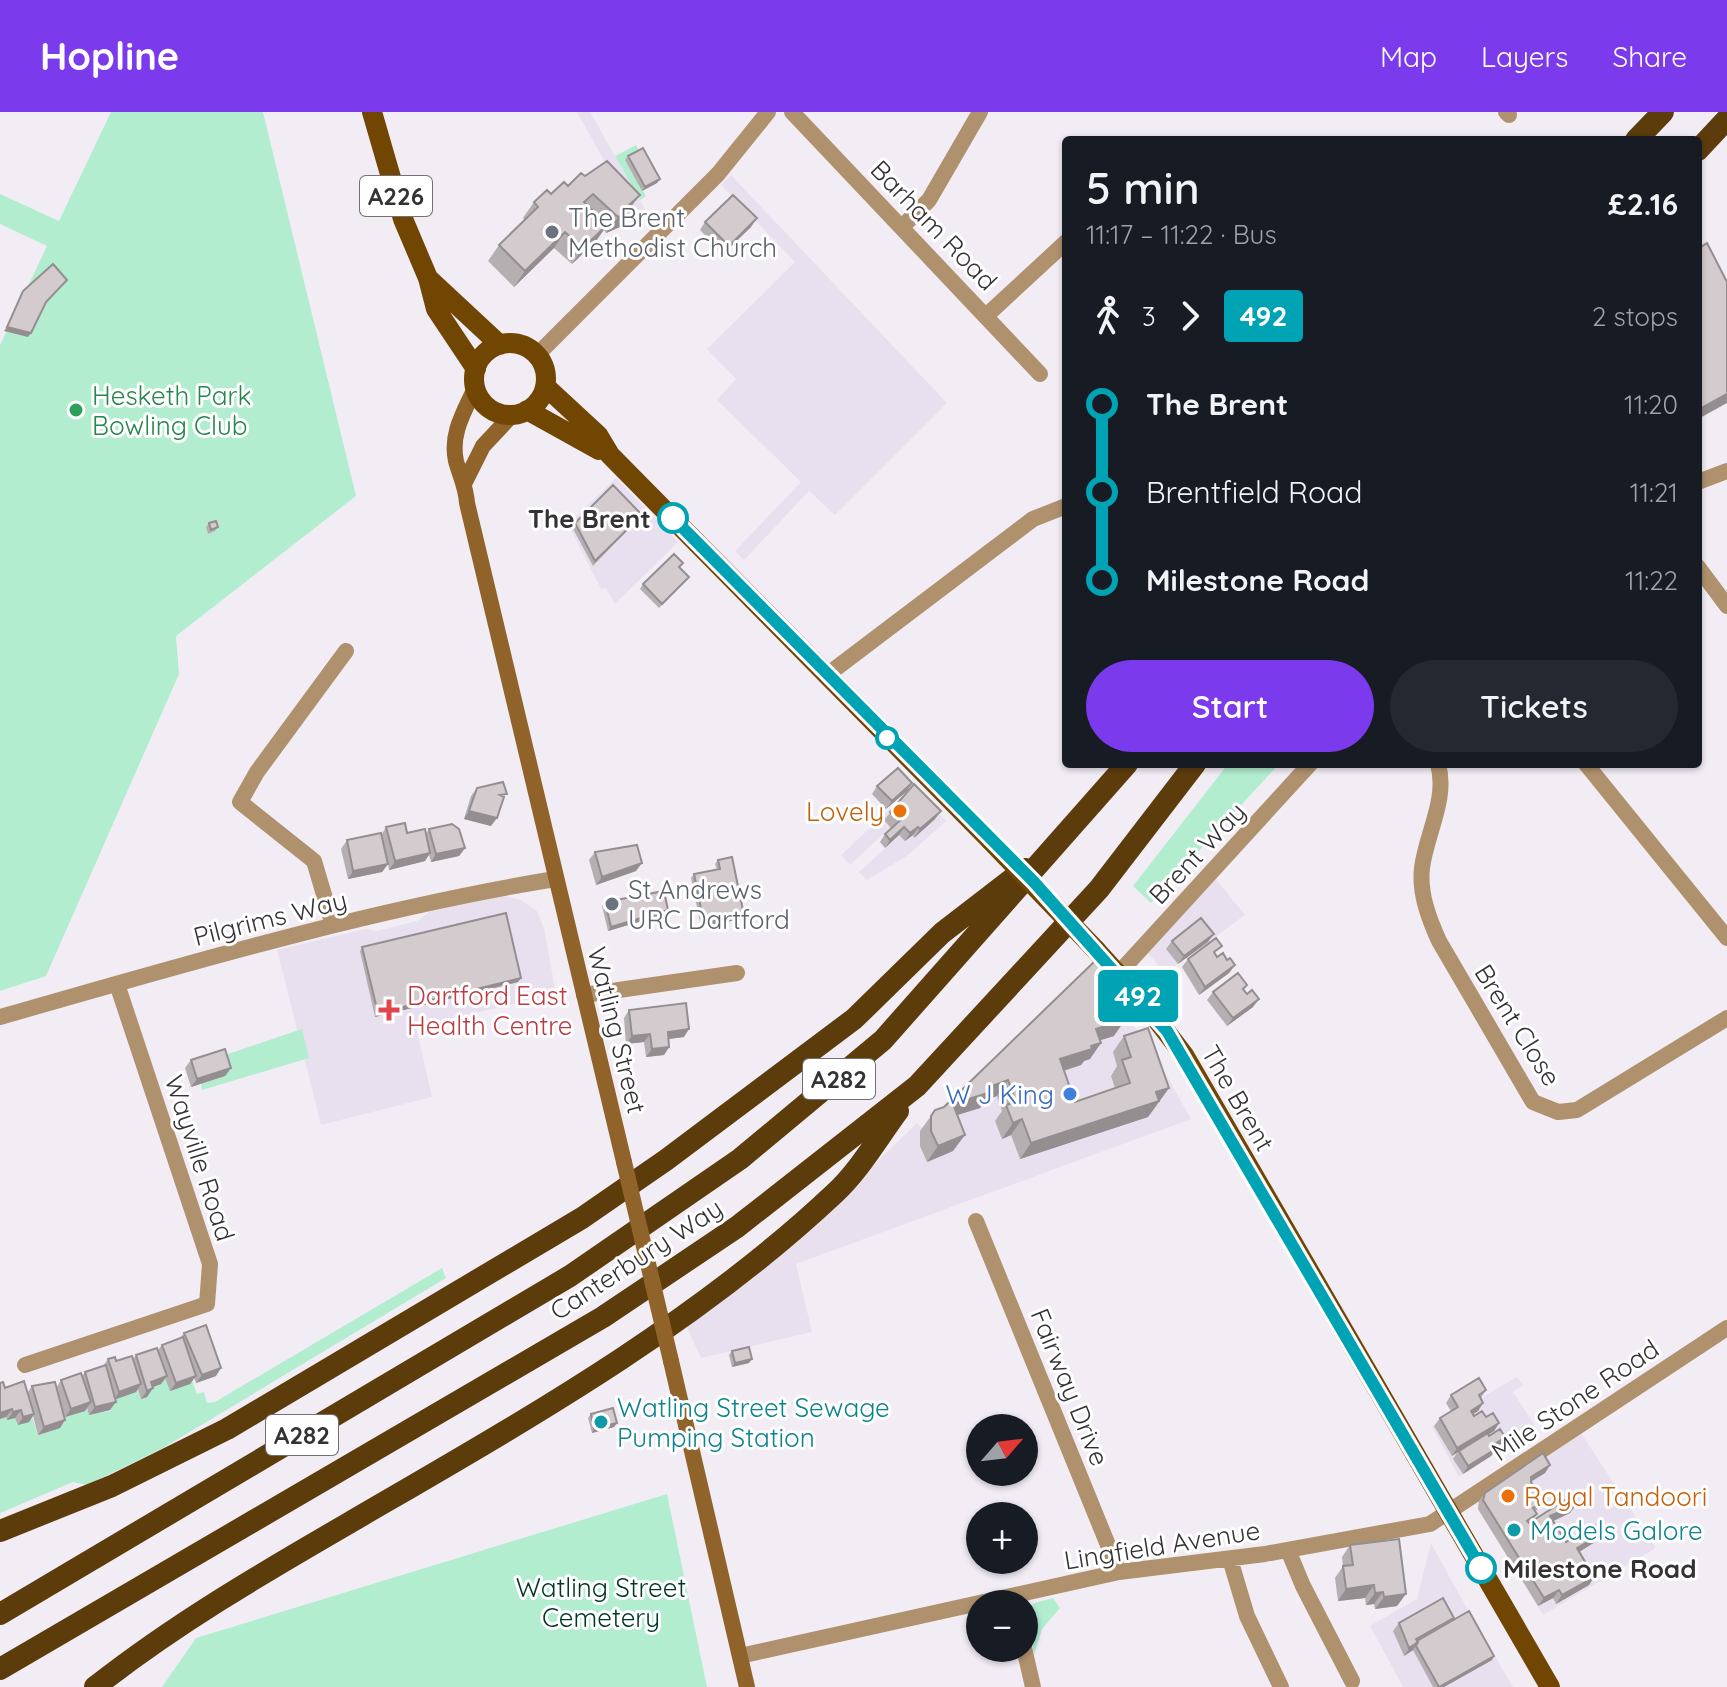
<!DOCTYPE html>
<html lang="en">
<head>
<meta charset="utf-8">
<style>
  body { margin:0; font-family:Quicksand,sans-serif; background:#242831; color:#f1f3f6; height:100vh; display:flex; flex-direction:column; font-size:30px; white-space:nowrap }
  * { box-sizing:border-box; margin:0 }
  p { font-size:26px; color:#9ea1a6 }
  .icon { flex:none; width:44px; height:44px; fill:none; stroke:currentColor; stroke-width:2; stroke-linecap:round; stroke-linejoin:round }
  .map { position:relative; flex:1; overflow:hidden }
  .drawer { position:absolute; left:1062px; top:24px; width:640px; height:632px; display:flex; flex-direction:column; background:#171b24; border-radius:8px; box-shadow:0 2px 6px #0004 }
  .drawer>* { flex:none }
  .badge { padding:0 16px; border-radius:6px; font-size:28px; line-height:52px }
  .needle { width:52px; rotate:62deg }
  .buttons { position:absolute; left:966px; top:1302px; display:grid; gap:16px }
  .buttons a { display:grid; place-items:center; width:72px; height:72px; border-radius:50%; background:#171b24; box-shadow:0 2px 6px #0004; font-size:40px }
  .map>.badge { position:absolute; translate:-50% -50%; box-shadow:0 0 0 4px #fff }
  .legs { display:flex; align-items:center; gap:12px; height:88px; padding:0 24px; font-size:26px }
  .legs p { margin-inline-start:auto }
  .overview { display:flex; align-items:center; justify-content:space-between; height:136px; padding:0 24px }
  h1 { font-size:44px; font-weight:600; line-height:60px }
  .primary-button { display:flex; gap:16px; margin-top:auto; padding:16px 24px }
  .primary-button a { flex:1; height:92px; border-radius:48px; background:#7c3aed; color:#fff; font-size:32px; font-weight:600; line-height:92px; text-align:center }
  .primary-button a+a { background:#242831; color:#f1f3f6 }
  ul { padding:0 24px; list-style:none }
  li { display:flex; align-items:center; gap:28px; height:88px; font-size:30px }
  li i { display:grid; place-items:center; width:12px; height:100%; margin:0 10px; background:currentColor }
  li i::after { content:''; width:20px; height:20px; margin:-10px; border:6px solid; border-radius:50%; background:#171b24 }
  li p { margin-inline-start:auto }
  li:first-child i { background:linear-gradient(#0000 50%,currentColor 0) }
  li:last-child i { background:linear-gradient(currentColor 50%,#0000 0) }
  header { display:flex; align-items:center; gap:48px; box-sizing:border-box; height:112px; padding:0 40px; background:#7c3aed; color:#fff }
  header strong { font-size:38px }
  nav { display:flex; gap:44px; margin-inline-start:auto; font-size:28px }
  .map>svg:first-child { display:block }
</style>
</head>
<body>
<header>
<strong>Hopline</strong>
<nav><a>Map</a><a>Layers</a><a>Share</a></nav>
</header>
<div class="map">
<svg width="1727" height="1575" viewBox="0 0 1727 1575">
  <rect width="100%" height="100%" fill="#f2edf5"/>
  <!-- built -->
  <path fill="#e9e0ef" d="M577,0h13l50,88 5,10 -9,8z
    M731,63l216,228 -112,112 -26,-24 -65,69 -9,-9 66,-69 -84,-82 19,-21 -29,-30 88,-87 -74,-77z
    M616,366l62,64 -63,62 -9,-16 -5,1 -33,-65z
    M914,675l9,10 -73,68 -9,-10z
    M932,694l14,15 -39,35 -40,24 -8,-8z
    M1214,765l31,38 -80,58 -18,-21z
    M499,783l22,5 16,11 7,17 12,66 -140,33 16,70 -111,28 -44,-175 88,-21 12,2 40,-10 15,-11z
    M1108,879l49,67 34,61 -395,145 16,68 -111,26 -17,-37 155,-122 78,-76 5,5z
    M1517,1265l6,8 -10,7 23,35 -77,50 -27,-50z
    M1581,1321l75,115 -113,67 -65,-106 1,-8z
    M1431,1431l33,60 49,84h-110l-33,-61 47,-27z"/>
  <!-- green -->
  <path fill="#b2edd0" d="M111,0h152l93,384 -180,140 3,38 -133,302 -46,15v-646l47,-99 -47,-22v-30l59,27z
    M636,33l4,7 -15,8 21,36 -6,4 -25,-44z
    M1228,652h51l-128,139 -18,-17z
    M302,917l7,29 -107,32 -1,-6 24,-8 -6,-19z
    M442,1156l4,10 -283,170 -76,37 -14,-3 -73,31v-94l6,-2 2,3 18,-22 12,37 24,-19 23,-6 -7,-29 11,33 21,-3 19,-47 12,34 6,-1 9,-44 10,28 23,-9 8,22 7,-2 3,11 8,-1z
    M667,1382l40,193h-545l34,-49z
    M1053,1486l7,10 -18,21 -8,27 -6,-44 6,-9z"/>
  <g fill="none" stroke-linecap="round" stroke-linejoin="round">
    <!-- minor -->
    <path stroke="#b0916e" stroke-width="16" d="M792,0l248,262
      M1506,0l3,3
      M903,114l26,-26 51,-88
      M987,203l79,-73
      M1698,370l29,-11
      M1698,455l29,39
      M827,563l206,-156 33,-13
      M1438,652c10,35 -12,70 -16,104 -3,25 7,51 17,73l94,161 25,10 19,-2 150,-92
      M1586,652l141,174
      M333,813l-19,-64 -74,-59 17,-30 89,-121
      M1118,862l192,-210
      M584,883l153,-22
      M0,905c183,-52 366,-107 555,-138
      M976,1109l143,351
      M25,1253l182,-61 3,-40 -93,-280
      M1288,1438l15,36 49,95
      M1230,1447l17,57 34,71
      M1024,1536l9,39
      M740,1544l379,-84 146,-18 165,-30 297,-196"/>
    <!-- tertiary -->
    <path stroke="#b0916e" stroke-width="16" d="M537,243l181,-181 50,-62"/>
    <!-- secondary -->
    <path stroke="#90632a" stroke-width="16" d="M475,276c-11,24 -25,46 -19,73 4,15 10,26 11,42l157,659
      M465,370l18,-36 30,-32
      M671,1249l76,326"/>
    <!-- primary -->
    <path stroke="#704602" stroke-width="20" d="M372,0l31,107 25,59 8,31 40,60
      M428,166l72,67
      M474 267a36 36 0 1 1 72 0a36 36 0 1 1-72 0Z
      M545,274l53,49 12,20 380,385
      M527,298l72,40
      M1096,838l48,53 40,52 366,632"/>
    <!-- trunk -->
    <path stroke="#5d3c0c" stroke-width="22" d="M1636,28l27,-28
      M1698,38l29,-31
      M0,1419l112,-45 115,-57 355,-211 84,-58 188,-141 88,-86 83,-64
      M0,1502l570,-338 170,-117 143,-119 244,-276
      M0,1557l603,-352 134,-90 180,-141 182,-197 96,-125
      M95,1575c80,-63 166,-113 254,-164 168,-98 344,-196 486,-330 24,-22 43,-55 63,-82"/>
    <!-- secondary-bridge -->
    <path stroke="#90632a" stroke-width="16" d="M624,1050l47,199"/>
    <!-- primary-bridge -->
    <path stroke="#704602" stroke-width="20" d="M990,728l106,110"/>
  </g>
  <!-- wall -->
  <path fill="#b6afb1" d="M628,44l32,23 -3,4 -15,8 -17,-31z
    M581,61l50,38 -11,16 -14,6 -2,-3 -8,11 -24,23 -18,-16 -40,39 -26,-26 11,-16 26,-25 -2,-2 11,-16 34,-16z
    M705,110l46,5 -28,27 -23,-24z
    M642,403l-49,51 -21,-39 3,-4z
    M209,411l9,4 -3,4 -7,3 -2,-7z
    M679,455l10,10 -30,31 -19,-19 3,-5z
    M914,672l21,35 -21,19 -1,-3 -8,6 -6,-6 -14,13 -5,-6 5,-8 15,-13 -1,-1 -8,8 -7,-8z
    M877,674l30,5 -21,18 -14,-15z
    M477,676l14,38 -27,-7 7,-23z
    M386,715l21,6 19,1 3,-5 36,19 -6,8 -28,6 -2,-7 -4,6 -36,9 -1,-6 -6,8 -34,7 -7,-30 6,-9 35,-6z
    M595,740l41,19 -40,14 -7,-25z
    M718,748l23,59 -40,8 -10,-49 3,-4 23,-5 -2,-5z
    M605,790l60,12 -57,17 -6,-25z
    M1172,829l36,1 -30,22 -12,-15z
    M362,835l156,35 -143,35 -15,-66z
    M1216,843l1,2 10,3 8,5 -6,8 -30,22 -17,-28 6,-8z
    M1096,848l18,76 -14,4 -10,19 -6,2 -3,4 -17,6 11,31 40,-14 -4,-12 6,-10 -4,-14 11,-16 45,52 -21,29 -128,42 -9,-24 -9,4 -7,-18 7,-10 -5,-15 -12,4 -5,8 -23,7 -4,36 -26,11 -7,-16v-15l11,-15 13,-9z
    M1247,873l-3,5 9,17 -26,19 -20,-26 6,-8z
    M629,898l55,27 -16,2 1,8 -5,8 -18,2 -2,-15 -18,2 -2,-26z
    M191,948l40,8 -6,8 -34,11 -6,-19z
    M184,1221l32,43 -20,7 -2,-5 -4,6 -20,7 -5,-13 -4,6 -9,3 -5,10 -6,2 -3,-10 -2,3 -21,7 -5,11 -21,5 -2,-7 -2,3 -20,6 -5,11 -22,7 -5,-19 -4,6 -11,3 -3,-7 -8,2 -1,-3 -6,2v-36l5,5 23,4 4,-6 25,1 4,-7 21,-4 3,-4 18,-6 5,-7 8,2 17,-2 3,-4 22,-5 4,-5 18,-7z
    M732,1239l17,12 -17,4 -3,-12z
    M1486,1278l-5,8 2,5 -5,8 -5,3 1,2 12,1 13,6 -5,8 -5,3v2l16,1 -5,8 -3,2 -6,9 -28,18 -10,-15 4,-6 -5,3 -18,-30 6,-8 11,-7 -5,-8 5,-8z
    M591,1302l26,9 -3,4 -22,6 -4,-15z
    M1550,1353l-5,8 -14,9 12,20 -8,10 2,2 -5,7 38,-8 -17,8 13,21 35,-8 -6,8 -16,10 15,25 -5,8 -33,19 -3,-6 -15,8 -60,-97 1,-8 6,-8z
    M1350,1433l47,61 -22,3 -1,-5 -8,1 -1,-7 -27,3 -3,-23 8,-12 -1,-9z
    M1454,1506l-3,3 41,39 -48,27h-11l-20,-37 -9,6 -11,-25 6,-8z"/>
  <!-- shaded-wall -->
  <path fill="#948e90" d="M660,67l-3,4 -15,8 3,-4z
    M640,83l-13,17 4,-1 -11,16 -14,6 12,-16z
    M757,106l-6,9 -28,27 6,-8z
    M607,113l-11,16 -24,23 11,-16z
    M565,120l-11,16 -40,39 11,-16z
    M7,215l24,6 -3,4 -24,-6z
    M1727,282v9l-29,16v-9z
    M912,671l-5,8 -21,18 6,-8z
    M469,699l28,7 -6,8 -27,-7z
    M941,699l-6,8 -21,19 6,-9z
    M904,715l-5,8 -14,13 5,-8z
    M918,715l-5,8 -8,6 5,-8z
    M465,736l-6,8 -28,6 5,-8z
    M430,741l-5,8 -36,9 6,-9z
    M642,751l-6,8 -40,14 6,-8z
    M388,752l-6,8 -34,7 5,-8z
    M668,798l-3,4 -57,17 3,-4z
    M744,803l-3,4 -40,8 3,-4z
    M1214,822l-6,8 -30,22 6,-8z
    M1235,853l-6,8 -30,22 6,-8z
    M521,866l-3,4 -143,35 3,-4z
    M1259,887l-6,8 -26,19 6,-8z
    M1130,901l-16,23 -29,9 11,-16z
    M689,917l-5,8 -22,3 6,-8z
    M650,922l-6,8 -18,2 6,-8z
    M1101,931l-11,16 -6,2 -3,4 -32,10 11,-16z
    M669,935l-5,8 -18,2 6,-8z
    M231,956l-6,8 -34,11 6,-8z
    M1008,968l-11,16 -12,4 -5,8 -39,12 12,-16 36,-17z
    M1169,976l-21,29 -128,42 11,-16z
    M1022,1007l-11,16 -9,4 11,-16z
    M965,1023l-12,16 -26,11 11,-16z
    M752,1247l-3,4 -17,4 3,-4z
    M221,1256l-5,8 -20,7 6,-8z
    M167,1264l-6,8 -16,6 6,-8z
    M196,1264l-6,8 -20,7 6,-8z
    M141,1272l-5,8 -22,8 5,-8z
    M153,1276l-6,9 -6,2 6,-8z
    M91,1290l-6,9 -20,6 6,-8z
    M116,1290l-6,8 -21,5 6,-8z
    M1483,1291l-5,8 -13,8 6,-8z
    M12,1297l-6,8 -6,2v-6z
    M21,1298l-6,8 -8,2 6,-8z
    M34,1302l-5,8 -11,3 5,-8z
    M65,1308l-5,8 -22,7 6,-8z
    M617,1311l-3,4 -22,6 2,-5z
    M1499,1311l-5,8 -35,21v-1l-7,5 5,-8z
    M1505,1325l-5,8 -11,7 6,-8z
    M1497,1336l-6,8 -28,18 5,-8z
    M1550,1353l-5,8 -20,12 6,-8z
    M1576,1393l-6,8 -25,12 5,-9z
    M1601,1422l-6,8 -24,15 6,-9z
    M1594,1465l-5,8 -33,19 6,-9z
    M1374,1473l-9,13 -27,3 8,-12z
    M1559,1478l-6,8 -15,8 6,-8z
    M1383,1480l-9,12 -8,1 9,-12z
    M1406,1482l-9,12 -22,3 9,-12z
    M1454,1506l-6,8 -30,17 -5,7 -9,6 12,-17z
    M1494,1544l-2,4 -48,27h-4z"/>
  <!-- building -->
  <path fill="#d4cbce" stroke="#948e90" stroke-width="2" d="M643,36l17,31 -15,8 -17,-31z
    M607,49l33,34 -13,12 4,4 -13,6 -25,-23 -9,8 23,23 -24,23 -18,-16 -40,39 -26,-26 39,-38 -4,-5 13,-12 4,4 13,-12 4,4 13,-13 4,3z
    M733,83l24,23 -28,28 -24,-24z
    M1707,131l20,39v112l-29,16v-161z
    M53,152l14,16 -21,22 -15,31 -24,-6 16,-36z
    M613,373l29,30 -47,46 -20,-38z
    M216,409l2,6 -7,3 -2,-7z
    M674,442l9,9 -4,4 10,10 -27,27 -19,-20z
    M898,656l14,15 -20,18 -15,-15z
    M503,670l4,12 -7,1 4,2 -7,21 -28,-7 8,-23z
    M914,672l27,27 -21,18 -2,-2 -8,6 -6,-6 -14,13 -5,-6 22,-20 -3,-2 -8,7 -6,-7z
    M405,711l2,10 18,-4 5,24 -35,8 -9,-34z
    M452,712l7,5 6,19 -29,6 -7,-25z
    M381,721l7,31 -35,7 -6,-31z
    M637,733l5,18 -40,14 -7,-25z
    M732,745l12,58 -40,8 -10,-49 26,-5 -2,-9z
    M664,779l4,19 -57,17 -6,-25z
    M506,801l15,65 -143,35 -16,-66z
    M1201,806l13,16 -30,22 -12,-15z
    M1216,826l6,8 -8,6 3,5 6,-4 4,7 3,-2 5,7 -30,22 -17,-28z
    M1096,848l35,41 -1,12 -5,7 -29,9 5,14 -10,3 1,3 -32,10 15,43 55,-19 -8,-23 9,-3 -7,-21 24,-8 21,60 -13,4 3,9 -128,42 -9,-24 -9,4 -7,-18 10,-3 -8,-22 -19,7 2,5 -38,12 12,31 -27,11 -7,-15v-15l4,-6 9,-3z
    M1238,861l9,12 -4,4 4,5 5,-4 7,9 -26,19 -20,-26z
    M686,891l3,26 -21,3 1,15 -17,2 -2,-15 -18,2 -3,-26z
    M225,937l6,19 -34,11 -6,-19z
    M206,1213l15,43 -19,7 -18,-42z
    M183,1225l13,39 -20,7 -14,-38z
    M749,1235l3,12 -17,4 -3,-12z
    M157,1236l10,28 -16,6 2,6 -6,3 -11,-36z
    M132,1244l9,28 -22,8 -11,-33 7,-2 1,4z
    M106,1253l10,37 -21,5 -10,-35z
    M81,1261l10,29 -20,7 -10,-29z
    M1479,1266l7,12 -7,5 4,8 -12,8 3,5 8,-5 4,6 7,-4 6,10 -42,25 -17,-30 18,-11 -7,-12z
    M24,1269l10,33 -11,3 -2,-7 -8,2 -1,-3 -12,4v-30l3,-1 2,6z
    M55,1270l10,38 -21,7 -12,-41z
    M613,1296l4,15 -23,5 -3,-14z
    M1500,1317l5,8 -10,7 2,4 -29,18 -9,-15 29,-18 1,3z
    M1543,1341l7,12 -19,12v5l12,20 -10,6 4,6 -10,7 2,2 41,-26 6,8 -26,11 16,26 29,-17 6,9 -24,14 17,29 -32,18 -3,-5 -15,8 -61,-98 2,-7z
    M1399,1427l7,55 -22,3 -1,-5 -8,1 -1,-8 -28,4 -3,-23 10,-1 -3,-20z
    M1443,1486l11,20 -38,21 2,3 -9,6 -10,-25z
    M1469,1499l25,45 -55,31 -23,-41 2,-4 -1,-1z"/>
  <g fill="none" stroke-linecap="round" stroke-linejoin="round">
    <!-- line-1 casing -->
    <g stroke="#fff" stroke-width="18">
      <path id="line-1" d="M673,406l361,364 133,149 314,537"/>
    </g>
    <!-- line-1 -->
    <use href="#line-1" stroke="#00a3b4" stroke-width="12"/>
  </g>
  <!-- markers -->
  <g fill="#6b7280" stroke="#fff" stroke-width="3">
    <circle cx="552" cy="120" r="8"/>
    <circle cx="612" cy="792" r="8"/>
  </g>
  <circle fill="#2e9e5b" stroke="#fff" stroke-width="3" cx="76" cy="298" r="8"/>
  <g fill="#fff" stroke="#00a3b4" stroke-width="4">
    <circle cx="673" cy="406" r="14"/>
    <circle cx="887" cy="626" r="10"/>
    <circle cx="1481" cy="1456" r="14"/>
  </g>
  <g fill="#e8710a" stroke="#fff" stroke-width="3">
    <circle cx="900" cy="699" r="8"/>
    <circle cx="1508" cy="1384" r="8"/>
  </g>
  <path fill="#e0444e" stroke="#fff" stroke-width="3" d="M385 886h8v8h8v8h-8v8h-8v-8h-8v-8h8z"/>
  <circle fill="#3f7fe0" stroke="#fff" stroke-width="3" cx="1070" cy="982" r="8"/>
  <g fill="#0f9aa8" stroke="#fff" stroke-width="3">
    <circle cx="601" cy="1310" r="8"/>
    <circle cx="1514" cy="1418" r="8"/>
  </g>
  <g text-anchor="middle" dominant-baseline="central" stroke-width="6" stroke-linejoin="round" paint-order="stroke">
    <!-- shield labels -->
    <g fill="#fff" stroke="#717072" stroke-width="2">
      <rect x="360" y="64" width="72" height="40" rx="6"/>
      <rect x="803" y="947" width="72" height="40" rx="6"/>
      <rect x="266" y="1303" width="72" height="40" rx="6"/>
    </g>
    <g font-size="24" font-weight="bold" fill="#343235">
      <text x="396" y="84">A226</text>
      <text x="839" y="967">A282</text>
      <text x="302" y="1323">A282</text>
    </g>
    <!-- worship labels -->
    <g font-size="26" fill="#5b616d" stroke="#fff" text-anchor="start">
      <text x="568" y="105">The Brent<tspan x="568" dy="30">Methodist Church</tspan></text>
      <text x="628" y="777">St Andrews<tspan x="628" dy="30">URC Dartford</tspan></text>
    </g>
    <!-- street labels -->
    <g font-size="26" fill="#343235" stroke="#fff">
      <text transform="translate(934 113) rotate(46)">Barham Road</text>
      <text transform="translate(1197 741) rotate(-47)">Brent Way</text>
      <text transform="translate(270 806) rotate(-14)">Pilgrims Way</text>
      <text transform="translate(1518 913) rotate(58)">Brent Close</text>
      <text transform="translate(617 918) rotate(76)">Watling Street</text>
      <text transform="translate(1238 986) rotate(60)">The Brent</text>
      <text transform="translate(200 1046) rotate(72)">Wayville Road</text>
      <text transform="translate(636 1147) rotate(-33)">Canterbury Way</text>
      <text transform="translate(1070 1275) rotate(68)">Fairway Drive</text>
      <text transform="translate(1575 1288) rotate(-34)">Mile Stone Road</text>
      <text transform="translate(1162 1433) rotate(-9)">Lingfield Avenue</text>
    </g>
    <!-- leisure labels -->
    <g font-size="26" fill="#27864d" stroke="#fff" text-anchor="start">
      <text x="92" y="283">Hesketh Park<tspan x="92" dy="30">Bowling Club</tspan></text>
    </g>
    <!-- stop labels -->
    <g font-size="26" font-weight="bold" fill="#343235" stroke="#fff" text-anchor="end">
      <text x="651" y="406">The Brent</text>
      <text x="1503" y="1456" text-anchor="start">Milestone Road</text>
    </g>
    <!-- food labels -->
    <g font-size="26" fill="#c56008" stroke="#fff" text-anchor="end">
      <text x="884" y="699">Lovely</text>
      <text x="1524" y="1384" text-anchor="start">Royal Tandoori</text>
    </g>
    <!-- health labels -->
    <g font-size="26" fill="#be3a42" stroke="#fff" text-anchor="start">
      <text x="407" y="883">Dartford East<tspan x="407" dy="30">Health Centre</tspan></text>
    </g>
    <!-- shop labels -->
    <g font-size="26" fill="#366cbe" stroke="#fff" text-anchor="end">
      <text x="1054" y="982">W J King</text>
    </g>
    <!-- culture labels -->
    <g font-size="26" fill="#0d838f" stroke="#fff" text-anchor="start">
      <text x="617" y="1295">Watling Street Sewage<tspan x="617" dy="30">Pumping Station</tspan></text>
      <text x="1530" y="1418">Models Galore</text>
    </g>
    <!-- park labels -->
    <g font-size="26" fill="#003623" stroke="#fff">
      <text x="601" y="1475">Watling Street<tspan x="601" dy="30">Cemetery</tspan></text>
    </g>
  </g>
</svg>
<div class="buttons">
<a><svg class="needle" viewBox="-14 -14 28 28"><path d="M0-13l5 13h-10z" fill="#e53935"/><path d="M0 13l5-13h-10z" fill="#9ea1a6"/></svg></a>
<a>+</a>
<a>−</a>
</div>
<b class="badge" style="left:1138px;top:884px;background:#00a3b4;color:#fff">492</b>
<section class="drawer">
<div class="overview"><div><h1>5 min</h1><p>11:17 – 11:22 · Bus</p></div><b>£2.16</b></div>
<div class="legs"><svg class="icon" aria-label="walk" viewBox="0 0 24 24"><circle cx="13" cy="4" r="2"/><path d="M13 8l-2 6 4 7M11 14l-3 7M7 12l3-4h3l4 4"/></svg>3<svg class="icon" aria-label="forward" viewBox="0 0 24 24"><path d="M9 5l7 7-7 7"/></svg><b class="badge" style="background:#00a3b4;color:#fff">492</b><p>2 stops</p></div>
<ul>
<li><i style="color:#00a3b4"></i><b>The Brent</b><p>11:20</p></li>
<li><i style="color:#00a3b4"></i><span>Brentfield Road</span><p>11:21</p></li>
<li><i style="color:#00a3b4"></i><b>Milestone Road</b><p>11:22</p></li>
</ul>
<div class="primary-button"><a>Start</a><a>Tickets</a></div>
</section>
</div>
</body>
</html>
